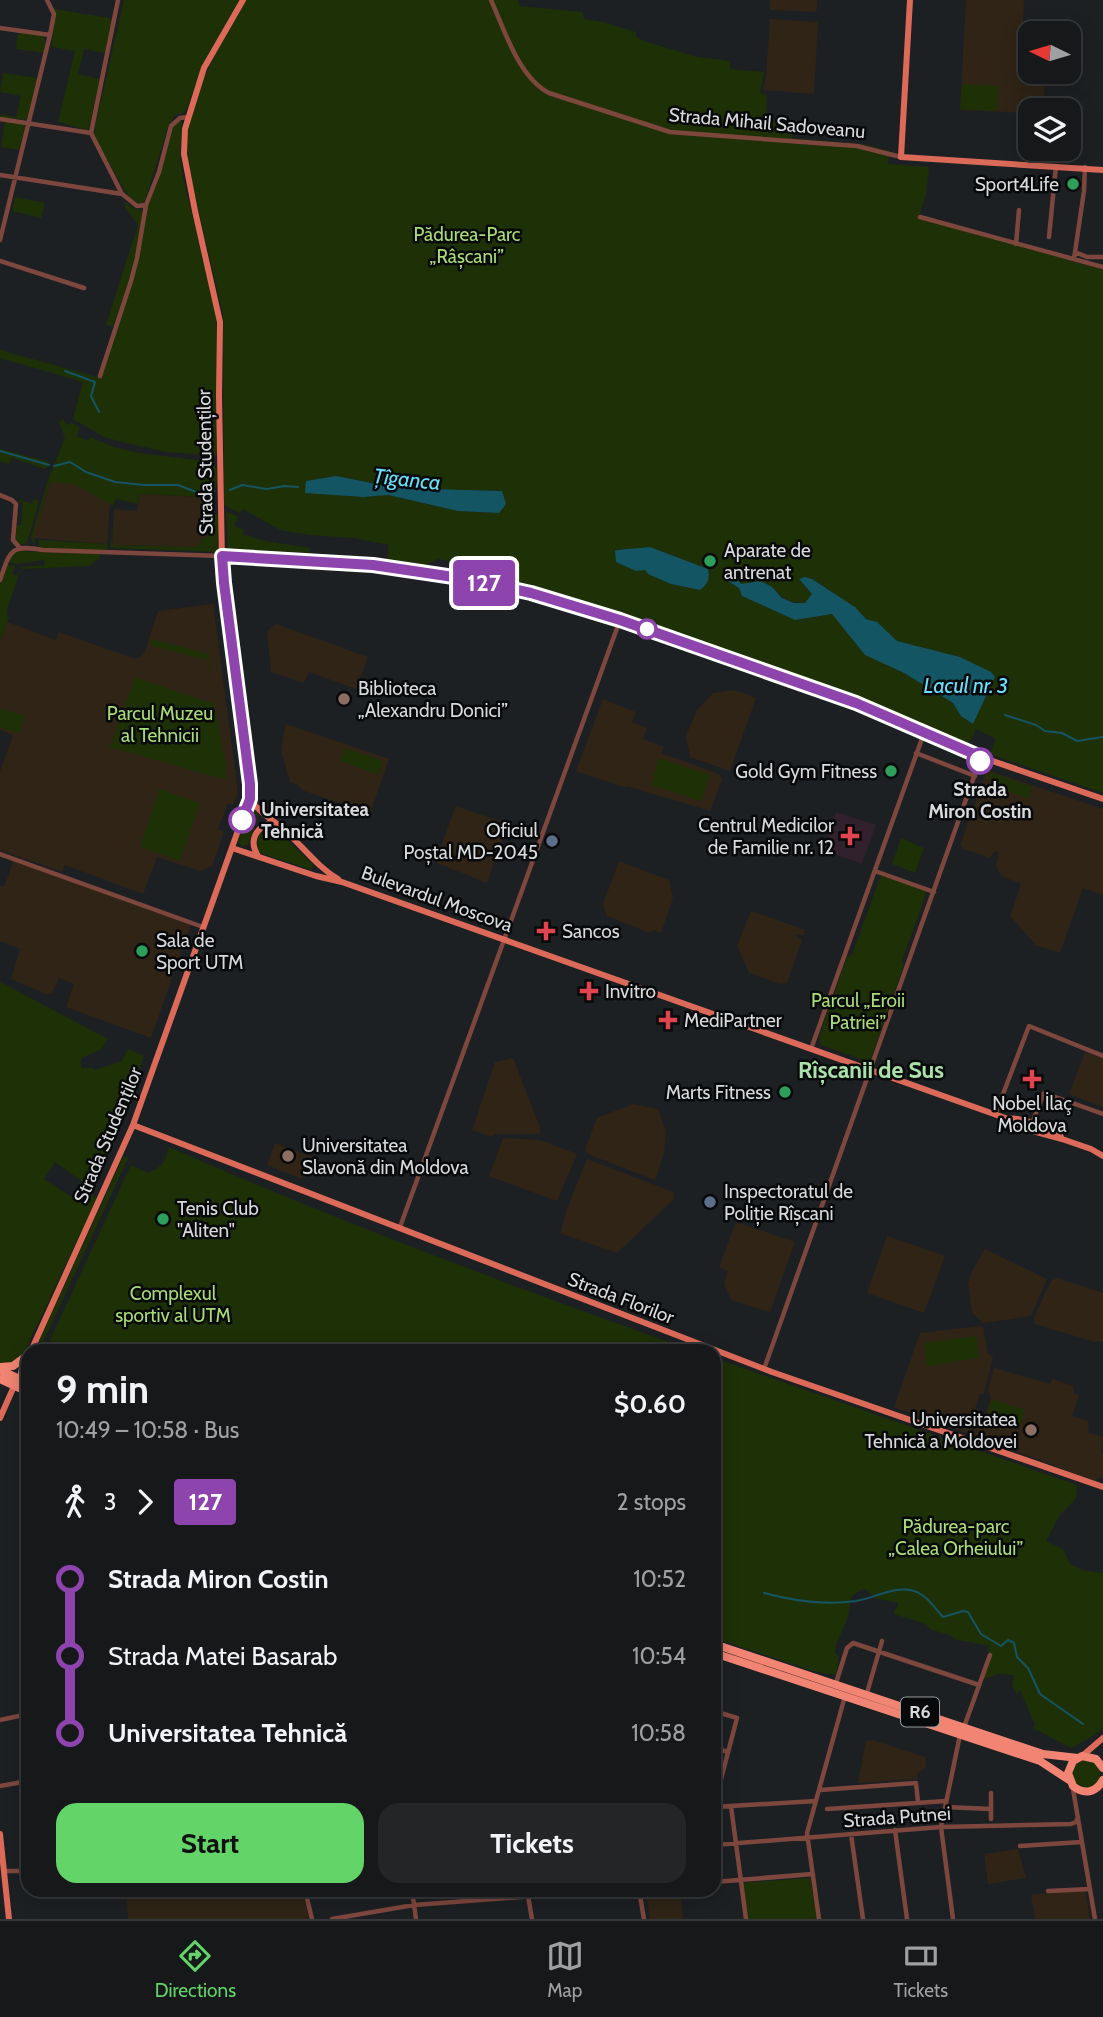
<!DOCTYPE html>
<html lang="en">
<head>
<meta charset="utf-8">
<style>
  body { margin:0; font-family:Cabin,sans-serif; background:#232527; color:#f1f3f6; height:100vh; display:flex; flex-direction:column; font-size:26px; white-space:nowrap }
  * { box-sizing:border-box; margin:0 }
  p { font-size:23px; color:#9ea0a2 }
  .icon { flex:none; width:38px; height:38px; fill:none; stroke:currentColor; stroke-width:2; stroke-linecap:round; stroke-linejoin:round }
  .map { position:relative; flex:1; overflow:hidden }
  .drawer { position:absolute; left:21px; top:1344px; width:700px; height:553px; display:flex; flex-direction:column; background:#16181a; border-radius:21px; box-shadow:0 4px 18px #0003,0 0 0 2px #353739 }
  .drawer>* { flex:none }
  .badge { padding:0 14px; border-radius:5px; font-size:24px; line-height:46px }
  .needle { width:46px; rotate:275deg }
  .tools { position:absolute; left:1018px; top:21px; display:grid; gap:14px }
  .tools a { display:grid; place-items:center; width:63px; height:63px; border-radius:14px; background:#16181a; box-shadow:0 4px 18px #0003,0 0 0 2px #353739; font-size:35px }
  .map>.badge { position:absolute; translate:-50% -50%; box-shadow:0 0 0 4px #fff }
  .legs { display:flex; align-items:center; gap:10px; height:77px; padding:0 35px; font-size:23px }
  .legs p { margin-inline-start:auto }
  .head { display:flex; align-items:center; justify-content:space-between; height:119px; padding:0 35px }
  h1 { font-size:38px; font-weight:700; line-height:52px }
  .primary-button { display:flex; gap:14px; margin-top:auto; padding:14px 35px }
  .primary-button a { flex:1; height:80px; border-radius:21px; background:#63d468; color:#111; font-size:28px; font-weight:700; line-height:80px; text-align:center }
  .primary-button a+a { background:#232527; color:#f1f3f6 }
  ul { padding:0 35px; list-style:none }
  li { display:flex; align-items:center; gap:24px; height:77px; font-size:26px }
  li i { display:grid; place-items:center; width:10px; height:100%; margin:0 9px; background:currentColor }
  li i::after { content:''; width:18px; height:18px; margin:-9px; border:5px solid; border-radius:50%; background:#16181a }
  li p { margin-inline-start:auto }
  li:first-child i { background:linear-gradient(#0000 50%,currentColor 0) }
  li:last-child i { background:linear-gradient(currentColor 50%,#0000 0) }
  .tabs { display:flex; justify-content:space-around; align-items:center; height:98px; border-top:2px solid #353739; background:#16181a; font-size:19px; color:#9ea0a2 }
  .tabs a { display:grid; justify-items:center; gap:4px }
  .tabs .on { color:#63d468 }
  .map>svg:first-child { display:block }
</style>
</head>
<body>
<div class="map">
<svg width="1103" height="1919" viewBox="0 0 1103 1919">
  <rect width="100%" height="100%" fill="#1d2023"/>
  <!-- education -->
  <path fill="#2f2416" d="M770,0h47v9l-2,3 -45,-2z
    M966,0h58l-1,23 19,3v4l5,1v2h-16v39h14l-2,38h-12v3l-71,-3z
    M770,19l48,3 -4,72 -51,-4 3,-13z
    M60,481l14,3 36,19 -3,41 -75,-6 18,-56z
    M139,494l65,3 1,11 5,1 -2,29h-5l-6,9 -85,-2 2,-36 23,2z
    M213,604l25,189 -5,12 -5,-2 -10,26 6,3 -12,34 -12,5 -43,-14 -14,37 -78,-29 -3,7 -62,-22v-78l13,-37 -13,-5v-89l7,-19 49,18 3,-8 73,26h8l5,-7 13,-40z
    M276,624l92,33 -12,32 -47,-17 -5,11 -33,-11 -4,-41z
    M734,690l22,8 -26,73 -40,-14 -4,-21 11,-26 16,-17z
    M603,699l33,13 -4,10 15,6 -4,11 21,8 -3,6 58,21 3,5 -12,32 -83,-25 -1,2 -50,-17z
    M286,724l103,35 -19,55 -68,-24 -4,-5 -8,-3 -9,-32z
    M987,770l116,39v86l-20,-7 -23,65 -24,-8 -26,-29 11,-32 -19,-8 -3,-4 -3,-6 3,-14 -4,-1 -5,7 -26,-9 -4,-4z
    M456,806l46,16 4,7 -19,54 -52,-21z
    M14,860l177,64 -40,114 -85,-31 8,-23 -15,-6 -7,15 -6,1 -35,-15 9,-30 -20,-8v-55l4,1z
    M619,861l50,19 4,18 -12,35 -8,-3 -3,3 -43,-17 -4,-12z
    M751,911l54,19 -2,6 -6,-2 -1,2 6,4 -15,43 -7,1 -31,-11 -12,-27z
    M1085,1052l18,7v48l-34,-13z
    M513,1058l28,72 -2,4h-44l-4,3 -19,-7 23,-68z
    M633,1104l25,5 8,23 -2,21 -9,27 -65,-25 -5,-5 12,-32z
    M503,1138l37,2 37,14 -20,47 -68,-25z
    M275,1143l37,14 -10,22 -35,-14z
    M587,1159l86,33 1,7 -57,54 -57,-20 7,-24z
    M736,1222l59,20 -25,70 -39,-12 -7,-17 4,-12 -9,-4z
    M887,1236l58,20 -21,57 -57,-20z
    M985,1249l62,30 -16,37 -48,7 -11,-11 -4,-28 4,-13z
    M1057,1278l46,15v48l-8,1 -60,-18 -1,-6 11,-25 7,-13z
    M983,1326l5,28 5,3 -9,37h-4l-5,14 4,2 -10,24 -75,-27 26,-74z
    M994,1368l56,16 3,-5 20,7 1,7 5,2 -7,21 16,5 1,12 14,4 -2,15 2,1v26l-3,-2 -5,4 -123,-46 6,-19 8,-2 5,-17 -3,-7z
    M873,1740l52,17 1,10 -9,7 1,5 -60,4 8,-42z
    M1018,1849l8,29 -38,6 -4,-30z
    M1085,1888l5,31h-55l-4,-24z
    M126,1890h176l7,29h-181z
    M680,1890l3,29h-33l-4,-28z"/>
  <!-- medical -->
  <path fill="#30212c" d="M836,812l40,13 -14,39 -36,-13 -2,-4z"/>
  <!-- green -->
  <path fill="#1e3006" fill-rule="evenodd" d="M124,0h115l-35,62 -17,46 -4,5 -8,2 -6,9 -23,73 -3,6h-5l-10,-7 -33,-58 -1,-7z
    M246,0h272l1,6 64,6 1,7 19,3 33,10v5l5,3 56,17 33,4v8l34,3 -4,21 7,2 -1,25 26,5v13l76,7 21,6 -1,13 41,3 -3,27 -7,23 184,53v523l-113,-39 6,-15 -20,-10 -8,17 -209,-85 -230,-74 -80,-16v-10l-11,-2 -10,5 1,5 -42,-7 2,-17 -35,-7 -44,-3 -30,-5 -37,-21 -3,4 -16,-8 -1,-191 -34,-144 -2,-29 3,-22 13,-39 21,-43zM336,476l61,12 105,3 -4,22 -40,-2 -70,-16 -82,-3v-11zM650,547l58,22 1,8 -9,13 -29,-6 -23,-10 -4,-5 -8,2 -20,-9 2,-13 16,1zM812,579l43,28 11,12 11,3 20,19 63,16 35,20 -22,47 -12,-8 -8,-13 -49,-30 -39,-18 -33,-41 -37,6 -53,-24 -3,-8 -12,-8 14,4 31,3c11,12 17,16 34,16l6,-9 -9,-9z
    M55,9l54,9 3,3 -7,32 -21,-4 -6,25 22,5 -11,48 -2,3 -29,-8 17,-71 -23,-4z
    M22,33l19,3 4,3v14l-29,-4 1,-14z
    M3,73l35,5 -11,42 -26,-3v-3l15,3 5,-21 -21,-4z
    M962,84l37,2 -2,25 -37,-2z
    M5,121l20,3 -5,26 -19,-3z
    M182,121l-2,33 2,19 34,143 2,134 -2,6 -49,-4 -41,-9 -22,-6 -31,-18 10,-37 -83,-24v-8l101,28 36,-116 11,-57 24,-77 6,-6z
    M15,197l30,6 -4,15 -29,-7z
    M126,202l7,6 8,2c8,22 -20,93 -28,117l-7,-2 32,-100 -14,-19z
    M63,419l3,6 6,-2 8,5 -3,8 12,5 1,-4 24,10 25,6 74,9c7,8 4,26 -1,35l-73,-3 -1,10 -22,-5 -3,7 -39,-22 -24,-2 -17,56 2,1 -1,6 -3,-8 17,-57 17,-42 -6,-16z
    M0,449l47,12 3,3 -5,5 -33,-11 -3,6 -9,-3z
    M20,499l12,5 2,-5 5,2 -12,42 -7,2 -5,-3 2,-17h4l2,-22 -4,-1z
    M210,509l4,6h5l-2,37 -107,-4 3,-19 -1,16 85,2 6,-9h5z
    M227,511l11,6 -4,9 10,4 -1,4 22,7 45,7 -1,5 -54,-3 -1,4 -26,-2 -2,-40z
    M39,540l68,4v6l-68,-2z
    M19,551l81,3 -1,7 -3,-1 -6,6 -69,3 -13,37 -1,10 2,1 -9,24v-56l7,-20 8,1 -3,8 5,2 5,-9 23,-2 -1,-5 -28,4 -7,-2 3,-7z
    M152,639l56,15 3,23 -4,-17 -56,-14z
    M135,677l79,27 12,61v15l-116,-33z
    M0,708l25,8 -6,18 -19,-7z
    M345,748l38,13 -5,14 -38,-14z
    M659,758l51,17 -9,26 -50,-16z
    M990,772l43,15 -5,12 -37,-15 -2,-6z
    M159,789l41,14 -20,58 -40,-14z
    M251,811l6,1 1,6 -10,26 -6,3 -4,-6 10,-28z
    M270,829l6,1 37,34 -1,6 -52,-17c-6,-11 -3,-21 10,-24z
    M901,838l23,10 -9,25 -23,-9z
    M881,875l44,15 1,4 -24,67 2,4 -33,93 -5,3 -45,-16 -2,-8 28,-80 5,-2z
    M0,982l108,57 -7,10 -19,9 -2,5 2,5h10l3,2 27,-9 6,-12 16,7 -22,64 -31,68 -36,-26 -11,17 29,19 7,-9 17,9 -73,155 -11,11 -13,-2z
    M169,1147c172,76 348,141 526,204h-650l86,-186 16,8c15,-5 18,-11 22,-26z
    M129,1156l-90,195 -4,-1 88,-193z
    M976,1336l3,22 -52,8 -3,-23z
    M714,1358l363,127 -1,13 -16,17 -14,26 17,8 7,15 12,6 21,3v154l-8,8 -24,13 -38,-20 2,-3 -15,-35 -3,5 -5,-11 2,-9 -16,-1 -15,5 9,-25 -4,-2 1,-6 -35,-7 -2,-3 -22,-7 -4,-5 -33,-10 6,-11 -24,-5 -11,-10 -13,9 -3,20 -12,28 -1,9 4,2 -3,19 -23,-4 -99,-33z
    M992,1399l33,11 -5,17 -33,-11z
    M1072 1774a14 14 0 1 1 28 0a14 14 0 1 1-28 0Z
    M810,1878l8,41h-70l-6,-36z"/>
  <!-- water -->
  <path fill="#145564" d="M336,476l61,12 105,3 4,13 -7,9 -41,-2 -70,-16 -25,2 -58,-4 1,-12z
    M650,547l58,22c2,9 0,15 -8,21l-29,-6 -23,-10 -3,-4 -9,1 -20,-9 -1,-11c8,-3 24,-2 35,-4z
    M805,577l7,2 43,28 11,12 11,3 20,19 63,16 31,15 4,5 -22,47 -12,-8 -8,-13 -49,-30 -39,-18 -33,-41 -37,6 -53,-24 -3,-8 -13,-8 11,-1 4,5 20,-3 11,6 10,11 12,5h11l7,-9 -13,-15z"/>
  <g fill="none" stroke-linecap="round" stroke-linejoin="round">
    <!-- stream -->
    <path stroke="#145564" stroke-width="2" d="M65,371l30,11 -4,14 8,16
      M0,451l49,14
      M54,466l16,-4 16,10 29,10 29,3h34l18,7 18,-1
      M230,490l12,-5 25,4 17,-3 14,1
      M1005,715l31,10 9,6 17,2 15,8 26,-4
      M764,1593c29,8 63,12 92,8 18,-3 36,-14 54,-11 16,3 23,16 33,27l20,-6 5,1 13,22 20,12 7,-6 6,3 3,14 11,11 12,26 43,30"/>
    <!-- minor -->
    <path stroke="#7e473e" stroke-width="4.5" d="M118,0l-27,133 31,61
      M491,0c13,29 28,78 58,93l121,39 187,14 44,11
      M0,28l50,7
      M0,119l91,14
      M0,175l122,19 15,12 9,-1
      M920,217l183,50
      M1049,237l7,-71
      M0,240l50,-205 4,-21 -7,-14
      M1016,244l3,-34
      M1075,252l12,5h16
      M1074,259l10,-68 1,-24
      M0,261l84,27
      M100,376l31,-95 6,-23 9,-53 13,-33 12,-46 9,-8 8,-1
      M0,495l12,5 4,4 -3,36 6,7
      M0,580c10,-29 10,-36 43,-30l179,6
      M916,753l59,23
      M0,854l203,73
      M875,871l59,21
      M811,1049l113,-316
      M995,1115l34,-89 74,30
      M1032,1123l12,-30 59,21
      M400,1227l220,-607
      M764,1369l217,-612
      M836,1683l11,-35 6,-5 126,42
      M867,1693l15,-52
      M714,1697l6,-28
      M714,1711l23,7 -17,65 -6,2
      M0,1720l28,-6
      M964,1727l26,-72
      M714,1748l14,4
      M0,1786l28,-5
      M1073,1789l22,130
      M820,1790l96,-7 2,19
      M991,1793v26
      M731,1806l15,113
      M714,1807l102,-6
      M945,1807l46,2
      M827,1809l119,-8
      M895,1830l12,89
      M851,1834l12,85
      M714,1845l227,-18 130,-3 5,-2 2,-5
      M1020,1846l62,-4
      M4,1871h24
      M714,1882l99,-8
      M57,1890h6
      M305,1890l7,29
      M412,1890l4,29
      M527,1890l5,29
      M639,1890l5,29
      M1048,1891l42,-2
      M332,1919l82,-14 201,-15
      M819,1919l-12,-86 38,-137
      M953,1919l-12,-92 19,-92"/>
    <!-- major -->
    <path stroke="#dc6a59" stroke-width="6" d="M910,0l-9,157 202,13
      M222,556l151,9 60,8 98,20 169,54 156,56 125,54 122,42
      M250,799c9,14 21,19 33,30 19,16 33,37 55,50
      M232,848l84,28 26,6 666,237 21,11 33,9 29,10 12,7
      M258,856c-10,-16 -2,-29 15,-34
      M1008,1119c15,-3 37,10 52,16l2,4
      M133,1125l639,247 331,115
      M31,1351l102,-226 118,-331 -29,-232 -3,-166 1,-74 -25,-111 -11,-57 1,-25 19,-61 39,-68
      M0,1418l15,-34
      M1082,1756l21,-18
      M0,1834l9,85"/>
    <!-- highway -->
    <path stroke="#f18472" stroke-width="8" d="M0,1367l13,-1 15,-11
      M23,1367l-1,7 4,8
      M0,1370l28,13
      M0,1379l28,13
      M714,1644l329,110 35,4
      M714,1653l326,108 29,19
      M1103,1768l-7,-9 -14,-3 -9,5 -5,12 5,13c11,9 23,7 30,-6"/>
  </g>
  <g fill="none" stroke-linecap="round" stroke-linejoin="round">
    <!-- line-1 casing -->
    <g stroke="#fff" stroke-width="16">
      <path id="line-1" d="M242,820l8,-21v-15l-26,-201 -2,-27 151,9 94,14 64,14 89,27 236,83 125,54 -1,4"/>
    </g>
    <!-- line-1 -->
    <use href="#line-1" stroke="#8e44ad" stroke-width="10"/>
  </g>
  <!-- markers -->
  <g fill="#2e9e5b" stroke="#08090b" stroke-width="2.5">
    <circle cx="1073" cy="184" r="7"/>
    <circle cx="710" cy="561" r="7"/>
    <circle cx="891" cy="771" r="7"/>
    <circle cx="142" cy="951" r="7"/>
    <circle cx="785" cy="1092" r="7"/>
    <circle cx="163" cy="1219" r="7"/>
  </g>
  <g fill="#fff" stroke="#8e44ad" stroke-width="3.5">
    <circle cx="647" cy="629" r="9"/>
    <circle cx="980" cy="761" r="12"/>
    <circle cx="242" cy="820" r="12"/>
  </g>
  <g fill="#8d6e63" stroke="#08090b" stroke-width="2.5">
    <circle cx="344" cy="699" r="7"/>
    <circle cx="288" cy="1156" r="7"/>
    <circle cx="1031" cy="1430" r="7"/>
  </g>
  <g fill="#e0444e" stroke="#08090b" stroke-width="2.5">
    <path d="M846.5 825.5h7v7h7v7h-7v7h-7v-7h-7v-7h7z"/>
    <path d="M542.5 920.5h7v7h7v7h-7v7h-7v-7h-7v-7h7z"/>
    <path d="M585.5 980.5h7v7h7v7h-7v7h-7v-7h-7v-7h7z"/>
    <path d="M664.5 1009.5h7v7h7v7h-7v7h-7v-7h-7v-7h7z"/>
    <path d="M1028.5 1068.5h7v7h7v7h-7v7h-7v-7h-7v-7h7z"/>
  </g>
  <g fill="#5c6f8a" stroke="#08090b" stroke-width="2.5">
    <circle cx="552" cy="841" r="7"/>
    <circle cx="710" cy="1202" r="7"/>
  </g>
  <g text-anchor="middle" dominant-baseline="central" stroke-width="5" stroke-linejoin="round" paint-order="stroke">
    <!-- shield labels -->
    <rect fill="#08090b" stroke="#999b9d" stroke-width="2" x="901" y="1697.5" width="38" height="29" rx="5"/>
    <g font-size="18" font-weight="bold" fill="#d7d9db">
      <text x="920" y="1712">R6</text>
    </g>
    <!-- street labels -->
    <g font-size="19" fill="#d7d9db" stroke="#08090b">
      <text transform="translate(767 123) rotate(5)">Strada Mihail Sadoveanu</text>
      <text transform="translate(205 462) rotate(-91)">Strada Studenților</text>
      <text transform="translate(437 899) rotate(20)">Bulevardul Moscova</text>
      <text transform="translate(108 1135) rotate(-67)">Strada Studenților</text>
      <text transform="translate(621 1298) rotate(21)">Strada Florilor</text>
      <text transform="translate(897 1817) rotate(-4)">Strada Putnei</text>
    </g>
    <!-- poi labels -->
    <g font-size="19" fill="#d7d9db" stroke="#08090b" text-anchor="start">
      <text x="1059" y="184" text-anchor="end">Sport4Life</text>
      <text x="724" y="550">Aparate de<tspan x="724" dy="22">antrenat</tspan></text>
      <text x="358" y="688">Biblioteca<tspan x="358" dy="22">„Alexandru Donici”</tspan></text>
      <text x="877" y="771" text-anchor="end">Gold Gym Fitness</text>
      <text x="834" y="825" text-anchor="end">Centrul Medicilor<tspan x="834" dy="22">de Familie nr. 12</tspan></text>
      <text x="538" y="830" text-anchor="end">Oficiul<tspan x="538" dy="22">Poștal MD-2045</tspan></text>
      <text x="562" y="931">Sancos</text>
      <text x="156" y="940">Sala de<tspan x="156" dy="22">Sport UTM</tspan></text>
      <text x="605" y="991">Invitro</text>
      <text x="684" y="1020">MediPartner</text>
      <text x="771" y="1092" text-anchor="end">Marts Fitness</text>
      <text x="1032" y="1103" text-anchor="middle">Nobel İlaç<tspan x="1032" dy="22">Moldova</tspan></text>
      <text x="302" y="1145">Universitatea<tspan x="302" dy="22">Slavonă din Moldova</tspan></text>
      <text x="724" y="1191">Inspectoratul de<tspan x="724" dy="22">Poliție Rîșcani</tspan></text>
      <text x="177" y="1208">Tenis Club<tspan x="177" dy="22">"Aliten"</tspan></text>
      <text x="1017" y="1419" text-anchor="end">Universitatea<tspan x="1017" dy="22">Tehnică a Moldovei</tspan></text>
    </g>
    <!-- park labels -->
    <g font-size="19" fill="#a9db76" stroke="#08090b">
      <text x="467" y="234">Pădurea-Parc<tspan x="467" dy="22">„Râșcani”</tspan></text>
      <text x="160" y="713">Parcul Muzeu<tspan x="160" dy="22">al Tehnicii</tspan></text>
      <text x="858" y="1000">Parcul „Eroii<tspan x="858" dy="22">Patriei”</tspan></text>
      <text x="173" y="1293">Complexul<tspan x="173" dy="22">sportiv al UTM</tspan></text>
      <text x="956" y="1526">Pădurea-parc<tspan x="956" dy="22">„Calea Orheiului”</tspan></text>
    </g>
    <!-- stop labels -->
    <g font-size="19" font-weight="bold" fill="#d7d9db" stroke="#08090b">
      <text x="980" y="789">Strada<tspan x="980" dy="22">Miron Costin</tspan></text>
      <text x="261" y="809" text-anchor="start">Universitatea<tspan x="261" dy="22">Tehnică</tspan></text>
    </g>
    <!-- water labels -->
    <g font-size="21" font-style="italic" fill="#6ae0fd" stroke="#08090b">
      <text transform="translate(407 479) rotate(6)">Țîganca</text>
      <text x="966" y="685">Lacul nr. 3</text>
    </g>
    <!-- quarter labels -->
    <g font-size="23" font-weight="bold" fill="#a8e2a7" stroke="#08090b">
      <text x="871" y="1070">Rîșcanii de Sus</text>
    </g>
  </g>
</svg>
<div class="tools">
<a><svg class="needle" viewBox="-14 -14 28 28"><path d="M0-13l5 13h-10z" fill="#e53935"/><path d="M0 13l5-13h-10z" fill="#9ea0a2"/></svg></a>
<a><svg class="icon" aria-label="layers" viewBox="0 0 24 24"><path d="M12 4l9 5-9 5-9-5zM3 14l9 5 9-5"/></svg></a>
</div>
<b class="badge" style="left:484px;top:583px;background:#8e44ad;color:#fff">127</b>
<section class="drawer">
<div class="head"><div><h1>9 min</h1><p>10:49 – 10:58 · Bus</p></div><b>$0.60</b></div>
<div class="legs"><svg class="icon" aria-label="walk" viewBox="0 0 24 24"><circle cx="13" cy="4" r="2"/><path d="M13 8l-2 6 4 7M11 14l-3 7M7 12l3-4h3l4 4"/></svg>3<svg class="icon" aria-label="forward" viewBox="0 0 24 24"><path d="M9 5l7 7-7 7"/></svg><b class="badge" style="background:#8e44ad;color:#fff">127</b><p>2 stops</p></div>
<ul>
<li><i style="color:#8e44ad"></i><b>Strada Miron Costin</b><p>10:52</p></li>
<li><i style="color:#8e44ad"></i><span>Strada Matei Basarab</span><p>10:54</p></li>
<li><i style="color:#8e44ad"></i><b>Universitatea Tehnică</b><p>10:58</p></li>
</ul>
<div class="primary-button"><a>Start</a><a>Tickets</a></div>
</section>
</div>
<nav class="tabs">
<a class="on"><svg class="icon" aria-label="directions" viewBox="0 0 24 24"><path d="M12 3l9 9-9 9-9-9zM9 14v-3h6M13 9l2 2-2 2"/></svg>Directions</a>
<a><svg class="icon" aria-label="map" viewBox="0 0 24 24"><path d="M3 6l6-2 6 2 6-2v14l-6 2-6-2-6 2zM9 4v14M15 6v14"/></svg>Map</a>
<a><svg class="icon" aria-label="tickets" viewBox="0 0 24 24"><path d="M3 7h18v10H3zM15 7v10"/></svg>Tickets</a>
</nav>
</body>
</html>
